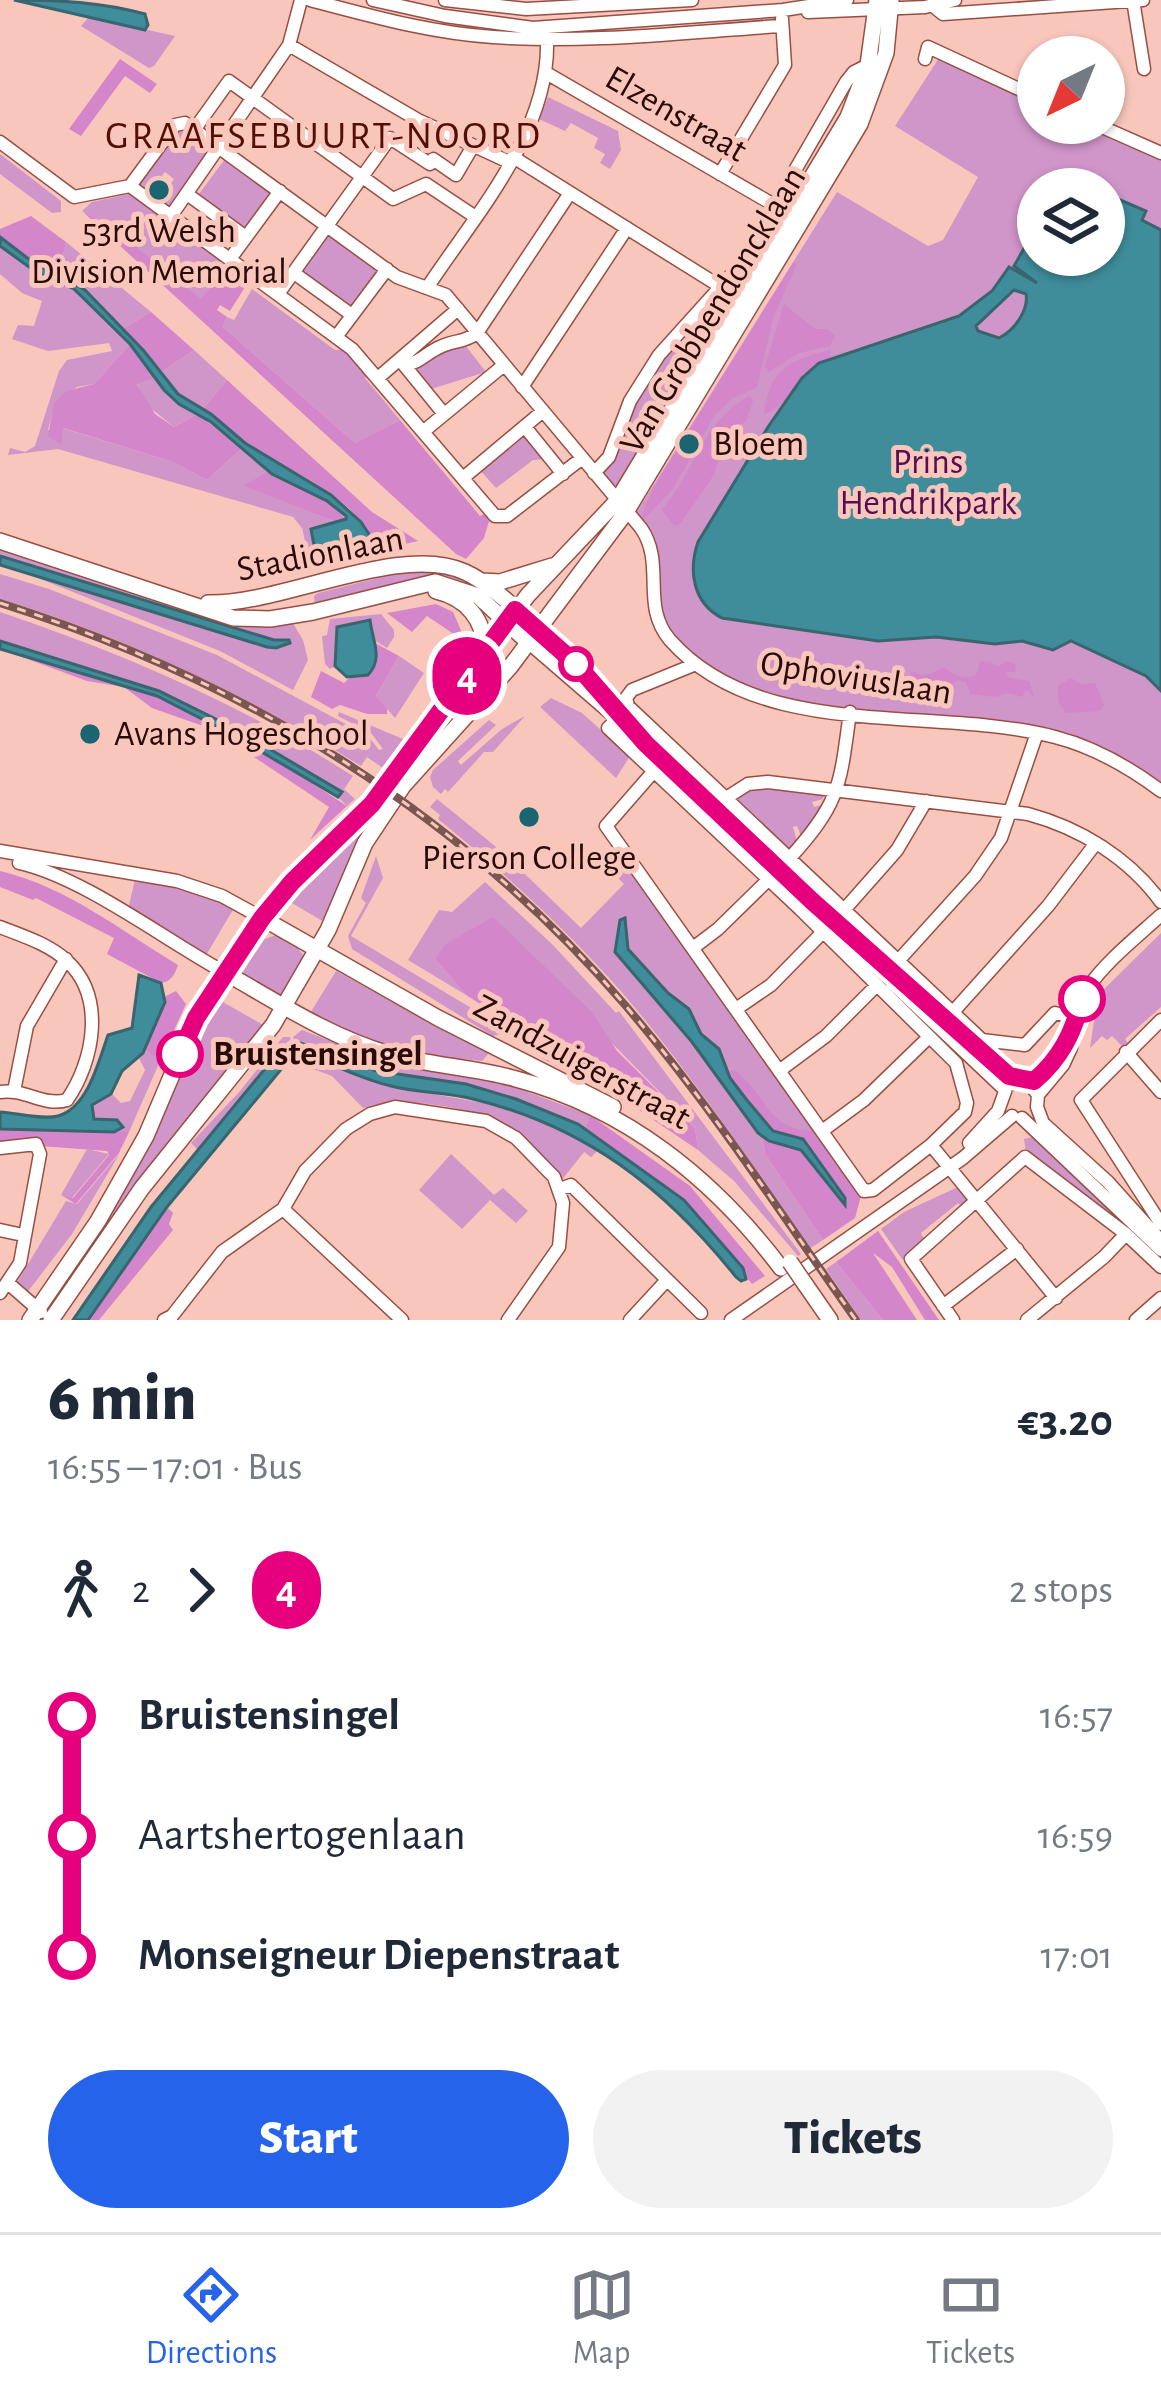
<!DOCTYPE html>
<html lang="en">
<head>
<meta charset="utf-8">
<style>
  body { margin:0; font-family:"Alegreya Sans",sans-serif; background:#f2f2f3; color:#1f2937; height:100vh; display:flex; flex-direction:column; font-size:45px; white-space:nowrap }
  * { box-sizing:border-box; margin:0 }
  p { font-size:39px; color:#747a83 }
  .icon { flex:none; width:66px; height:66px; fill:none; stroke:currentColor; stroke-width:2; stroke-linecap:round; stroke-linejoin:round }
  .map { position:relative; height:1320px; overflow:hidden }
  .panel { display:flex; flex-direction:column; background:#fff; flex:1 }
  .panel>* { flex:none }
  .badge { padding:0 24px; border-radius:39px; font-size:42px; line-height:78px }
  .needle { width:78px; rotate:223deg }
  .controls { position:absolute; left:1017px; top:36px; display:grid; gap:24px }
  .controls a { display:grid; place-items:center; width:108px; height:108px; border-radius:50%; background:#fff; box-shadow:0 3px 9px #0004; font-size:60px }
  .map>.badge { position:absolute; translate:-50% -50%; box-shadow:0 0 0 6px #fff }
  .legs { display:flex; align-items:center; gap:18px; height:132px; padding:0 48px; font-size:39px }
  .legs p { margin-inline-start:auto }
  .headline { display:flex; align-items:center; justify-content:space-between; height:204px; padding:0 48px }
  h1 { font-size:66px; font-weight:800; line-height:90px }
  .action { display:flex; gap:24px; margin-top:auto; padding:24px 48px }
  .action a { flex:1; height:138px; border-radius:72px; background:#2563eb; color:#fff; font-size:48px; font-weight:800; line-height:138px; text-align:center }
  .action a+a { background:#f2f2f3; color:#1f2937 }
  ul { padding:0 48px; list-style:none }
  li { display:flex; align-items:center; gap:42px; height:120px; font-size:45px }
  li i { display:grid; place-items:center; width:18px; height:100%; margin:0 15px; background:currentColor }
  li i::after { content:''; width:30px; height:30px; margin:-15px; border:9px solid; border-radius:50%; background:#fff }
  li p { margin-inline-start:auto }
  li:first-child i { background:linear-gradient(#0000 50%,currentColor 0) }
  li:last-child i { background:linear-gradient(currentColor 50%,#0000 0) }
  .tab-bar { display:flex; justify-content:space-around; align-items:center; height:168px; border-top:3px solid #e0e1e3; background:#fff; font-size:33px; color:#747a83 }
  .tab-bar a { display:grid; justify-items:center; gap:6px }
  .tab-bar .current { color:#2563eb }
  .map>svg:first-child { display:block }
</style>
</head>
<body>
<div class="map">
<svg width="1161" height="1320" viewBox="0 0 1161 1320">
  <rect width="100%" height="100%" fill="#f9c6bc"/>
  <!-- green -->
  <path fill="#d095c9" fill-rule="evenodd" d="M89,17l86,19 -21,30 -5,2 -68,-42z
    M939,58l99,44v21h48l75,33v631l-116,-56 -257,-31c-52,-13 -128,-41 -133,-103 -1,-12 5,-27 2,-38 -4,-13 -17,-29 -24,-41l204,-326 91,54 15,-6 35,-63 -83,-51zM1038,189h66v66h-66z
    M548,97l70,34 3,19 -11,19 -10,-6 5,-9 -11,-6 4,-10 -27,-15 -6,8 -26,-12z
    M184,127l27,19 1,8 -41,54 -11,-9 14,-20 -9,-7 -16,20 -11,-8 39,-56z
    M0,154l61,47v11l-9,1 -52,-39z
    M225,159l48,36 -29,39 -48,-36z
    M133,193l98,72 -30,35 -91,-74 -28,-15 10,-9z
    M327,234l53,39 -29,39 -53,-38z
    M66,242l85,70 -28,17 -38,-39 -26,-15z
    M0,246l36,26 38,17 56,55 -36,40 -17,3 -22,16 -7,27 14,-2 111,34 34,18 34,-31 26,22 -23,15 92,36 -26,8 6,24 49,-12 13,8 -67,17 -9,-39 -9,-11 -235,-68 -50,6 2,-7 15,4 10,-6 24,-75 8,-11 45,-9 -3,-8 -61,8 -36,-12 6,-14 16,1 8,-25 -20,-8 -22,-19z
    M252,289l83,61 11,-1 24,24 -5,5 35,42 -45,23 -132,-116 4,-10 7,3z
    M709,304l13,14 -101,166 -9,2 -9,-16 47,-95z
    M465,345l21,27 -55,17 -24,-23 32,-18z
    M194,350l33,30 -25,30 -24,-16 -18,-21z
    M155,378l24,26 19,10 -24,13 -26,-21 -11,-23z
    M523,432l21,27 -11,1 -37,28 -17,-19h4z
    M0,546l240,76 51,-2 12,20 5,20 -15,30 -73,-39 -202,-81 249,77 9,1 7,-9 -9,1 -274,-84z
    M414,569l45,5 39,28 -28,-18 -42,-7 -113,28 -1,-9 4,-3z
    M0,574l49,15 168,66 151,81 11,14 4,-1 -12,-16 -33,-17 1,-4 64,27 -20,29 -16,-11 -6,9c-114,-71 -233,-128 -361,-167z
    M0,612c125,42 242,93 353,164l-9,13 11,10 -8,7 -9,-9 3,-5 -105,-63 -77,-38 -159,-50z
    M381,614l13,16v7l-7,11 -16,-10 -1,-17 -32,5 -3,40 -5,3 -5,-5 -3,-28 5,-1 3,-16z
    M399,656l25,17 -29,45 -19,-22z
    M551,698l31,15 48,43 -14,22 -76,-71z
    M525,716l-32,36h-9l-36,40 -3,-3 -4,5 -8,-7 -3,-10 3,-7 56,-50 7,5 -38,36 3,4 41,-36z
    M758,787l66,7 -1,5 -11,3 2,5 10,-3 -1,3 -22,29 -4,-10 -4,1 4,14 -7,8 -54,-51z
    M437,799l64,52 80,77 43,-44 -19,-19 14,-15 239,344 -85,-63 -43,-53 -11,-29 -18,-14 -12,-26 -21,-16 -40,-44 -1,-27 -11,30 76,90 70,95 3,17 58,86 -14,9c-60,-89 -120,-179 -190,-260 -55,-62 -117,-118 -181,-170l2,-4 -10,-8z
    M378,803l3,3 -55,117 -36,-21 41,-41z
    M376,856l7,22 -32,58 137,82 10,7 2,9 -7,2 -141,-87 -4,-13 18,-33 -5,-5z
    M141,877l57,15 36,16 -29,49 -77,-48 7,-29z
    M485,882l68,63 63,68 3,-2 182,243 -3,2 -64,-75 -36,-31 -3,-22 -92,-94 -138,-99 -30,24 31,36 -58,-35 31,-50 13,2z
    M1161,933v74l-36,32 4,6 -4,4 -13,-13 -5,4 -5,-4 -12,12 8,-53z
    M276,935l22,13 7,10 -22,37 -5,2 -33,-20 -2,-5 19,-32z
    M336,971l110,61 41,16 2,5 -7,8 -60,-6 -59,-15 -54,-25z
    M214,997l51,29 -215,283 -1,-6z
    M302,1030l75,29 137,28 76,28 -5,13 -69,-29 -50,-15 -89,-13 -81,-28 -3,-6z
    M283,1037h7l1,7 -93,106 -7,-7 49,-52z
    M146,1049l12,6 6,-3 -35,80h-15l9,-5 -29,-9 -2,-13 19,-12 10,10 9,-2 15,-31 -6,-12z
    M298,1056l90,30 107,19 58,21 45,24 -7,7 -7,-5 -23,29c-14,-16 -29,-34 -45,-48 -29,-25 -117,-39 -153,-25l-31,-32 -33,-12z
    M1036,1136l13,18 81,73 -64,-41 -40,-33 -2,-14z
    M87,1149l22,5 -37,44 -11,-3z
    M120,1153l-48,81 -46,60 -10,-10 50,-83 11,3z
    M451,1154l43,41 9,-7 25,23 -12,12 -26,-23 -28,29 -43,-39z
    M960,1186l7,8v10l-4,4 -5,-5 -37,30 3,6 -16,13 -1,8 -5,-1 -21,-30 23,-17z
    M836,1262l47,58h-22l-35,-51z"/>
  <!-- forest -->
  <path fill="#d486cb" d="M120,59l37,25 -7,9 -25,-17 -44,60 -12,-7z
    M82,211l28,15 91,73 30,-34 19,14 -20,32 -10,-6 -3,5 10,7 -4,10 132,116 45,-23 80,96 6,-3 4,5 -6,20 -18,21 -10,-5z
    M31,216l35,26 -7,33 -34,-17 -25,-22v-7z
    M793,263l4,1 -24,54 -16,69 -25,12 -18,17 -41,73 -35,36 15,-36z
    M784,304l31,25h13l7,7 -5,10 -31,7 -31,19 -3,-6z
    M151,312l43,38 -34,23 -37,-44z
    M130,344l25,34 -18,6 18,30 19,13 24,-13 43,35 -34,31 -34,-18 -110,-34 -2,16 -13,-8 6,-33 13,-12 27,-7z
    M830,350l1,8c-29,13 -39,46 -67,56 6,-44 22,-53 66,-64z
    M227,380l145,132 46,29 -40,9 -13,-8 7,-3c-17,-41 -88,-72 -125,-95 -16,-10 -28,-25 -45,-34z
    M749,396l4,5 -7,21c-36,11 -21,29 -32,52 -9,17 -23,32 -33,49l-7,3 -12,-16c32,-38 41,-89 87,-114z
    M267,471l60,30 19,18 -10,3 -93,-36z
    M436,604l17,8 13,30 -23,36 -4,-2 22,-37 -34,-23 -15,16 -25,-19z
    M375,643l24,13 -23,40 11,12v6h-20l-27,-9 -8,4 -21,-12 10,-26 23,12 33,-31z
    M0,649l157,47 110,58 80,52 -37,34 19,-33 -90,-60 -36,-21 -51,-18 -28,-21 -37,-6z
    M980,661l11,1 7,5 8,-6 9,3 1,8h-10l3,6 20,3 5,16 -8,-7 -4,7 -16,-4c-9,7 -23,2 -35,1l-5,-11 -7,-3 -21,9 -11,-6 -5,7 -13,-6 -9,6 -15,-1 -7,-8 10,-6 15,5 10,-9 10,5 21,-8c10,7 21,15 33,5z
    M1071,678l10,6 14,-1 9,22 -4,6 -34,2 -8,-12v-15z
    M0,871c67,16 120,59 178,94 -3,9 -7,17 -17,18l-54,-29 7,-16 -78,-40 -3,2 -33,-13z
    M493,917l99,95 25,39 78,77 3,22 -65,-44 -93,-49 -33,-36 -41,-26 -31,-36 11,-15z
    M176,991l10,13 -22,48 -10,4 -8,-7 20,-53z
    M734,1070c33,23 31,59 80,61l47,65 -6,22 -32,22 -58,-86 -3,-17 36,10 25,21 -27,-32 -23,-5 -5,-5 -38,-48 -3,-7z
    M590,1115l100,71 75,90 -13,8 -68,-84 -99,-72z
    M0,1129l129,3 -10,21 -43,51 -15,-9 12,3 36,-43 -2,-4 -107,-8z
    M167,1207l6,6 -4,11 4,6 -74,90h-11z
    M878,1231l61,89h-14l-33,-53 -19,-14 44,67h-34l-47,-58z"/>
  <!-- water -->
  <path fill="#3f8c9a" stroke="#38656e" stroke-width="3" fill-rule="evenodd" d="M14,0c44,0 87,2 131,14l3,11 -3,5z
    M1104,193l42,18 -4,9 19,10v461l-15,-15 -75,-35 -18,9 -31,-9 -27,3 -59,-7 -58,4 -156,-23c-29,-15 -34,-47 -24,-76l70,-115 34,-49 17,-15 140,-47 33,-25 17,-24 28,16 -23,-17 16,-28 8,4v13l67,-1 17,-22 -2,-12 -10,-7 -6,3zM1014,290l12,4c3,16 -12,37 -27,44l-21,-7 -2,-5z
    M0,237l34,26 51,27 59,61 34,43 33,20 34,29 86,52 30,27 11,17 -56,17 -5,-27 35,-10v-3l-19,-15 -55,-27 -61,-52 -32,-18 -15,-14 -34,-46 -56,-55 -38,-17 -36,-26z
    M0,556l274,84h15l1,3 -14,5 -9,-1 -267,-82z
    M370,620c2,20 14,38 -2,55l-21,2 -12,-11 2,-39z
    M0,641l159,50 77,38 106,63 -4,5 -105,-62 -76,-39 -157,-47z
    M625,918l3,31 40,44 21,16 12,25 18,15 11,29 16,21 27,32 30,8 42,59v7l-44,-55 -32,-9 -11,-8 -66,-91 -77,-90 5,-32z
    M139,975l22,8 4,19 -22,51 -21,18 -11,23 -19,11 2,14 23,1 6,7 -9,5 -114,-3v-17c17,1 42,8 58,4 30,-8 41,-56 50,-81l24,-7z
    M300,1043l77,28 89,13 50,15 62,25 106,76 59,68 3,11 -5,2 -5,-4c-71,-89 -151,-151 -263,-178 -27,-7 -55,-6 -82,-13 -31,-7 -58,-23 -88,-31l-15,6 -121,146 -79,113h-15l78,-113 127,-154z"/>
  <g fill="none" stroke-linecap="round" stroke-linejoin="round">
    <!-- minor casing -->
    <g stroke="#984f43" stroke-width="15">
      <path id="minor" d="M310,0c61,16 120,33 183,37 95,7 193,-5 288,-11
        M373,0l72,16 88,12 250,-18 64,-10
        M445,0l81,9 166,-9
        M1133,0l11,69
        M932,5l11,9 200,-14
        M808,12l117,-5 30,-7
        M289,45l129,75 91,42
        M925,59l3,-12 110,51
        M548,74l226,131
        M1093,123l68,30
        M194,130l35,-49 164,118 33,-15 48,32
        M0,142l74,55 56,-11
        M513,157l208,130
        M720,174l65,-109 -3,-46
        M130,186l45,-61 10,-2 212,154 49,18 195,233c25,36 -1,77 29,112 91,103 262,65 385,97 39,10 74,30 106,54
        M130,186l222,163 143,167h12l74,-57
        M187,194l59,43
        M171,216l118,-171 12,-45
        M230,259l50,-68
        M294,273l58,42
        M427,288c48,-73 123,-156 120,-248
        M278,294l112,-156 40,26 3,-5 23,16 17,-29
        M336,337l51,-68
        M400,360l44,54
        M404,365c16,-2 22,-12 36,-18 14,-7 24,-4 37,-14l93,-140
        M379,377l79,-68
        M522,387l105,-159
        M525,427l38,47
        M424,431l80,-66
        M594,473l15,-16 21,-56 29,-46 82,-91 105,-182 8,-10 14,-7
        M463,478l80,-67
        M539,630l37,34 54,61
        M529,643l117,101 298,277 73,60
        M696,664l-64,26 -6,8 2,8 354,334 43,5 30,-32 22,5
        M616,720l-8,8 192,181 156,154 11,40 -2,9 -34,33 -58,45 -9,1 -258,-365 48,-55
        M726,798l22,-14 20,-2 260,32c52,14 101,44 133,88
        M0,851l177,30 45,15 40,22
        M789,859c52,-57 51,-74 61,-147
        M19,863c64,14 146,77 205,109
        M844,910l53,-60 29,-49
        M0,927c23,9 49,17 67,34 39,36 27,100 0,139 -24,7 -42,-12 -67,-8
        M693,948l25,-19 51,-50
        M898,961l77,-85 26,-38 36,-105
        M892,983l112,106
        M736,1009l35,-24 52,-53
        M953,1012l95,-106 48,-63
        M1161,1020l-80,80 80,124
        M1126,1052l35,40
        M779,1071l47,-35 51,-51
        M1029,1083c46,-27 35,-59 58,-94 19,-28 50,-52 74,-74
        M14,1091l13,-65 39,-67
        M1038,1095l25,-30 8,-17
        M1022,1118l139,132
        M822,1131l42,-31 65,-63
        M969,1143l29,-32 9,-25 10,-5 12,2 9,12 -1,12 6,16 65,59 53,59
        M931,1145l125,153
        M0,1148l36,-4 4,10 -20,109 -20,30
        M560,1189l11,-4 130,128
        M283,1209l119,111
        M0,1230l23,5
        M8,1283l33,29
        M943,1306l74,-57
        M164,1320l8,-4 50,-64 61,-43 22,-38 41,-42 24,-15 25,-7 91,14 30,17 38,39 9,26 -4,44 -51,73
        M630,1320l36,-39
        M731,1320l232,-162 49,-42
        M953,1320l-42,-61 114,-102 101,77 35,33
        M1027,1320l77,-63 22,-23
        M1136,1320l25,-22"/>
    </g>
    <!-- major casing -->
    <g stroke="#984f43" stroke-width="18">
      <path id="major" d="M0,541l233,77 37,1 43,-7 122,-30 43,14 51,47
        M482,581l18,1 52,-16
        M436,591c30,7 50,29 48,61
        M208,603c74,2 193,-61 257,-31 28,13 51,38 74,58
        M262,918l176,100 175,89
        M224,972c53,30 106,65 165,82 41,12 86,13 127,25 110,29 198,100 265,189
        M805,1284l25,36
        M30,1320l68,-99 48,-85 50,-118 28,-46 68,-90 80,-78 156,-209 89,-94 231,-384 20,-52 9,-65
        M51,1320l91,-132 131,-163 55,-95 37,-87 38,-57 107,-119 116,-155 234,-388 26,-71 5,-53"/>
    </g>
    <!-- minor -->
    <use href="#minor" stroke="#fff" stroke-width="12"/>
    <!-- major -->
    <use href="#major" stroke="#fff" stroke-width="15"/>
    <!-- rail casing -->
    <g stroke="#7b554f" stroke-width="8">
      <path id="rail" d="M0,603c242,76 459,208 625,402 85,99 156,209 231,315"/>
    </g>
    <!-- rail -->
    <use href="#rail" stroke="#f9c6bc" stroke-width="3" stroke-dasharray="9" stroke-linecap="butt"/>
    <!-- major-bridge casing -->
    <g stroke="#984f43" stroke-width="18" stroke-linecap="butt">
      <path id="major-bridge" d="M790,1262l15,22"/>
    </g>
    <!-- major-bridge -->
    <use href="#major-bridge" stroke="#fff" stroke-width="15"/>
  </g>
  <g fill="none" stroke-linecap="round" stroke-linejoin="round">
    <!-- line-1 casing -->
    <g stroke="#fff" stroke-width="27">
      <path id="line-1" d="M180,1054l16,-36 66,-100 30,-36 80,-78 143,-194 61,54 70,80 166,157 197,175 25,5c27,-23 39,-48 48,-82"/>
    </g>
    <!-- line-1 -->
    <use href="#line-1" stroke="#e6007e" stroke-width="18"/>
  </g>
  <!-- markers -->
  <g fill="#1a6571" stroke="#f9c6bc" stroke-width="4.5">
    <circle cx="159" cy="190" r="12"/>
    <circle cx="689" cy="444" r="12"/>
    <circle cx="90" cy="734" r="12"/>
    <circle cx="529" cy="817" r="12"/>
  </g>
  <g fill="#fff" stroke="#e6007e" stroke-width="6">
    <circle cx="576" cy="664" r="15"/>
    <circle cx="1082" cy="999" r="21"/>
    <circle cx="180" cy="1054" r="21"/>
  </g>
  <g text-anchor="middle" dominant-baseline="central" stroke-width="10" stroke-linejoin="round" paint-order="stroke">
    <!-- street labels -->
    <g font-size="36" fill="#290b07" stroke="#f9c6bc">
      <text transform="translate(676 114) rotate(30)">Elzenstraat</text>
      <text transform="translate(713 310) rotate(-59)">Van Grobbendoncklaan</text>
      <text transform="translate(320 554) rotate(-11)">Stadionlaan</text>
      <text transform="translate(856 678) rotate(9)">Ophoviuslaan</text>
      <text transform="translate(582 1062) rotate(29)">Zandzuigerstraat</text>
    </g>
    <!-- poi labels -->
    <g font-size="36" fill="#290b07" stroke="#f9c6bc">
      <text x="159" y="231">53rd Welsh<tspan x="159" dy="41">Division Memorial</tspan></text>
      <text x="713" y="444" text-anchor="start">Bloem</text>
      <text x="114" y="734" text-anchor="start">Avans Hogeschool</text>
      <text x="529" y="858">Pierson College</text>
    </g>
    <!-- park labels -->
    <g font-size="36" fill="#550e51" stroke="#f9c6bc">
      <text x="928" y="462">Prins<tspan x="928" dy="41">Hendrikpark</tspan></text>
    </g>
    <!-- stop labels -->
    <g font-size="36" font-weight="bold" fill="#290b07" stroke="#f9c6bc" text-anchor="start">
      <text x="213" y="1054">Bruistensingel</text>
    </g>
    <!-- neighbourhood labels -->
    <g font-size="39" letter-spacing="3" fill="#530f07" stroke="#f9c6bc">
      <text x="324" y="136">GRAAFSEBUURT-NOORD</text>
    </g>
  </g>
</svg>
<div class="controls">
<a><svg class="needle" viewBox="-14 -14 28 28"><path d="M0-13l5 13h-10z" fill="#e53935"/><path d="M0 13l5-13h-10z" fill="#747a83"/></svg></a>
<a><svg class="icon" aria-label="layers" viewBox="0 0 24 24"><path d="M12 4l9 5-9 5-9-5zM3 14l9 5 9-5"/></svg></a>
</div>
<b class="badge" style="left:467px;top:676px;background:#e6007e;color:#fff">4</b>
</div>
<section class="panel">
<div class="headline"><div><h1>6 min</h1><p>16:55 – 17:01 · Bus</p></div><b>€3.20</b></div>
<div class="legs"><svg class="icon" aria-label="walk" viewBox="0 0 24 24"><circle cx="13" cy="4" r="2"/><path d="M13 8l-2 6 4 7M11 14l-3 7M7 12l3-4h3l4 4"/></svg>2<svg class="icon" aria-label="forward" viewBox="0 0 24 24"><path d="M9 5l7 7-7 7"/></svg><b class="badge" style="background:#e6007e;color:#fff">4</b><p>2 stops</p></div>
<ul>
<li><i style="color:#e6007e"></i><b>Bruistensingel</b><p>16:57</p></li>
<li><i style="color:#e6007e"></i><span>Aartshertogenlaan</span><p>16:59</p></li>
<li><i style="color:#e6007e"></i><b>Monseigneur Diepenstraat</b><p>17:01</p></li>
</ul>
<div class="action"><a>Start</a><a>Tickets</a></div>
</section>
<nav class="tab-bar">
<a class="current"><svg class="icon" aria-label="directions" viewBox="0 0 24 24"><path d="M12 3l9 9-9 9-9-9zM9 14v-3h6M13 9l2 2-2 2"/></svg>Directions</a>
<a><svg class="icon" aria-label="map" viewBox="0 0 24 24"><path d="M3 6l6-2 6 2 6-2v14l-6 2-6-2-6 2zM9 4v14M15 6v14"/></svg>Map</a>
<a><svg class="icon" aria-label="tickets" viewBox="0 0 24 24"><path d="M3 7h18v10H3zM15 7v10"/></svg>Tickets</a>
</nav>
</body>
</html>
